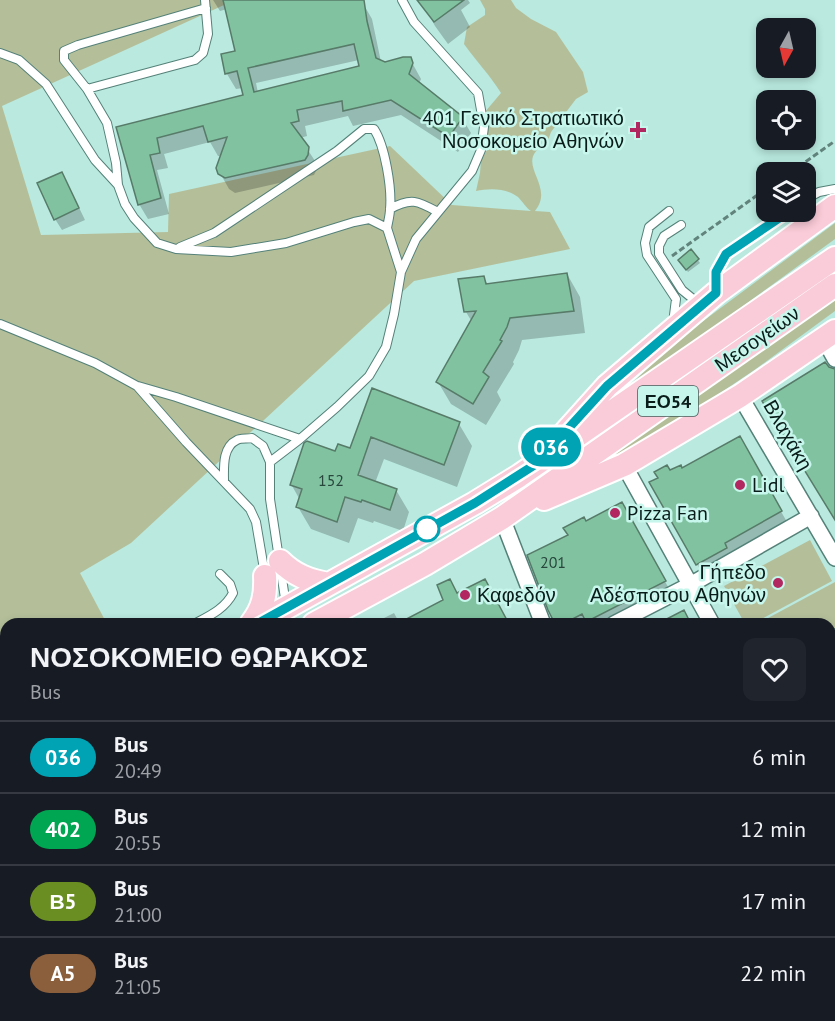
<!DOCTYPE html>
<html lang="en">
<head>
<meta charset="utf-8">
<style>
  body { margin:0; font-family:"PT Sans",sans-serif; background:#20242c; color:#f1f3f6; height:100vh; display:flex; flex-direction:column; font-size:22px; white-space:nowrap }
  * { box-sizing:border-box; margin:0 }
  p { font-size:20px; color:#9ea1a6 }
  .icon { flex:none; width:33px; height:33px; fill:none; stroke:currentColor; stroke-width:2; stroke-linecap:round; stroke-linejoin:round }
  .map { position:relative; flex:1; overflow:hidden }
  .details { position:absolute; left:0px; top:618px; width:836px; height:404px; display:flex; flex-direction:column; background:#171b24; border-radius:18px 18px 0 0; box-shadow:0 3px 9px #0003 }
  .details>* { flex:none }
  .badge { padding:0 12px; border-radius:20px; font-size:21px; line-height:39px }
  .needle { width:39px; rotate:188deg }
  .fabs { position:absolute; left:756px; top:18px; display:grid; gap:12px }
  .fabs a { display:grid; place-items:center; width:60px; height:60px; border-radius:12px; background:#171b24; box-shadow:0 3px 9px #0003; font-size:30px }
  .map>.badge { position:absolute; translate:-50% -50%; box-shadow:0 0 0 3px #fff }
  .round { display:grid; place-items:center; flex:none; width:63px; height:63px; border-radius:12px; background:#20242c }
  .summary { display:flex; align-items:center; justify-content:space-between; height:102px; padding:0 30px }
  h1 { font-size:28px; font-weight:800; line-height:45px }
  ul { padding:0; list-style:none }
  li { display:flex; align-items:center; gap:18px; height:72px; padding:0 30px; border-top:2px solid #363941 }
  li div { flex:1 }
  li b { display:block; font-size:22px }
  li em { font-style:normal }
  li .badge { min-width:66px; font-weight:700; text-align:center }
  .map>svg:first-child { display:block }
</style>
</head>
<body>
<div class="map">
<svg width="835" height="1021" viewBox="0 0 835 1021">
  <rect width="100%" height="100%" fill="#b9e9df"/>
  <!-- green -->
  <path fill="#b4bf9a" d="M0,0h235l-233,106 39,129 127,-3 1,-38 221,-48 62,59 79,6c-5,-3 -8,-9 -13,-14 -12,-9 -28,-9 -42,-6l4,-18 1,-13 6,-10 -2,-16 -6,-15 22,-26c-11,-18 -25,-32 -37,-49l3,-17 18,-12v-6l-5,-9h31l5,8 15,11 25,13 27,40 5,20 -12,7 -25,33 -4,11c-37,19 10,41 -12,68l15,1 20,37 -156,32 -283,262 -51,30 27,51h-101v86l-6,3z
    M835,223v16l-155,113 -54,37 49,-47z
    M835,292v19l-82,60 -97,65 -71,37z
    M810,540l22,41 -80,43h-7l-21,-38z
    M835,582v46l-5,3v-7h-73z"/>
  <!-- shadow -->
  <path fill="#0003" fill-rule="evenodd" d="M213,0h148l11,19 9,43 4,2 25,-5 11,20 -2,5 43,34 9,15 -13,19 -57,-37 -48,11 -5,-10 -43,10 2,10 -7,2 17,26 -1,7 -2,4 -79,18 -6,-4 -9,-16 2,-17h-4l-8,-14 -46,12 4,14 -11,2 12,44 -21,5 -9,-15 -22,-76 128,-32 -2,-8 -7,1 -9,-15 9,-22 -9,-43 -7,2zM359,60l1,7 -102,26 -2,-10z
    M421,0h47l2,3 -9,7 9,17 -22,17 -13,-18z
    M68,185l17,35 -23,10 -7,-11z
    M691,251l9,12 -12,9 -7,-9z
    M567,274l13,23 5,36 -63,7 -3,10 -6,12 1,2 -17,28 4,8 -15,25 -35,-21 -13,-22 34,-60 -6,-10 18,-34 4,7z
    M373,390l86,34 13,22 -15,41 -73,-28 -9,24 21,7 13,22 -6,19 -29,-10 -1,2 -15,-5 -9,25 -38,-14 -13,-22 2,-7 -9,-16 45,-31 15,-3z
    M739,438l52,91 -84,53 -56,-99 19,-11 12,-2z
    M630,518l43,78 -55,28h-61l12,-89 17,-12z
    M457,595l51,29h-136l22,-11 6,11z
    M830,655l5,9v13l-5,6z
    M835,740v49l-5,3v-48z
    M6,842v50l-6,-8v-37z
    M830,883l5,11v31l-5,4z
    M0,926l6,9v24l-6,4z
    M835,954v67h-66l-3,-5h64v-60z
    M2,977l4,5v34h7l-7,5h-6v-43z
    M19,1016h12l-7,5z
    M118,1016h14l5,5h-18z
    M205,1016h84l3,5h-88l-1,-2 3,-2z
    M440,1016h15l3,5h-29z
    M494,1016h71l-4,5h-64z
    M603,1016h31l3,5h-38z
    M714,1016h2l3,5h-16z"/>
  <!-- building -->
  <path fill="#81c3a1" stroke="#577b68" stroke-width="1.5" fill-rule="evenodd" d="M223,0h141l3,21 9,37 9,4 18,-5h8l2,6 -4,11 54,43 -14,20 -58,-37 -48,11 -1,-10 -45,9 2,11 -8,2 18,24 -1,8 -3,5 -80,18 -7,-4 -2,-6 11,-31 -19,5 -5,-16 -46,12 3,15 -10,2 11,43 -23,7 -22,-78 127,-32 -6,-24 -12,3 -4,-20 14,-3zM354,44l5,22 -105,26 -6,-24z
    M417,0h47l-30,22z
    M62,172l17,36 -25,12 -17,-37z
    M691,249l8,10 -13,11 -8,-10z
    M567,273l7,38 -64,7 -3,9 -7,13 2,1 -19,31 6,5 -16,27 -37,-22 40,-71 -12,1 -6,-33 26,-3 2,8z
    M825,362l4,5 6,2v151l-73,-119z
    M372,388l88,34 -16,43 -73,-28 -13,38 39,14 -7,21 -28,-10 -1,2 -16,-5 -8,25 -41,-15 6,-18 -12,-4 14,-42 3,-2 28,10 3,-7 12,4z
    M740,436l42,75 -57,32 2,5 -31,17 -47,-83 9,-4 -4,-6 13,-7 3,5 11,-5 1,3z
    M622,502l44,79 -80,41 -4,-8 -19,10h-8l-7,-14 -21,-55 41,-20 -5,-7 21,-11 2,4z
    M450,579l7,14 28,-14 24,45h-112l46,-24 -6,-15z
    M684,610l7,14h-34z"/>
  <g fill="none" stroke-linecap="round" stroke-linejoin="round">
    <!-- lane casing -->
    <g stroke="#548178" stroke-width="10">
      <path id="lane" d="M206,8l-128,37 -14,6v9l23,29 20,34 9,40 2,22 7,19 9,14 23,25 19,6 55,3 55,-9 68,-21 15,-3 18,9 14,44
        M0,53l19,7 27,24 49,76 23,25
        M87,89l108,-29 8,-7 5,-19 -3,-34
        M806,199l13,-7 16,-3
        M390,209c21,-12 28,-8 48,3
        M669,211l-20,16 -4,16 2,12 29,44 -3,24
        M681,225l-17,11 -5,10v8l23,36 16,13
        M180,247l34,-14 123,-82 27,-22h10c11,17 18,59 16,80 0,6 -2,13 -3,19
        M716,289v-17l10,-18 62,-42
        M0,324l95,39 42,23 49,56 64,67 6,13 9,53
        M138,386l38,11 124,42
        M270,462l30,-23 37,-32 32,-31 17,-29 8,-33 7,-42 15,-33 56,-68 9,-21 3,-23 -6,-34 -64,-71 -12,-22
        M224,481c0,-13 -2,-34 13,-41 3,-2 11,-1 15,-2l11,8 7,16v37l16,106
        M194,624c15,-8 31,-15 39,-31l-3,-9 -10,-10
        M0,729l6,-3"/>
    </g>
    <!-- street casing -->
    <g stroke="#548178" stroke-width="18">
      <path id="street" d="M824,339l11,20
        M740,396l95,162
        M624,465l88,159
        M502,518l41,106
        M614,624l76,-39 121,-69
        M830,640l5,-3
        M830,793l5,-3
        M830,830l5,10
        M0,896l6,6
        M830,928l5,-3
        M0,956l6,-4
        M103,1016l5,5
        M478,1016l3,5
        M748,1016l3,5
        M386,1021l10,-5
        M665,1021l10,-5"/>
    </g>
    <!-- secondary casing -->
    <g stroke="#548178" stroke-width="24">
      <path id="secondary" d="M830,700l5,-7
        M359,1016l1,5
        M569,1021l5,-5"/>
    </g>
    <!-- primary casing -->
    <g stroke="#fff" stroke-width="26">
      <path id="primary" d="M563,435l44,-49 109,-93 119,-87
        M544,499l80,-34 116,-69 95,-65
        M280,561c14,14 29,20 49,23
        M251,624c12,-15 15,-29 14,-48
        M257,624l218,-121 44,-27 316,-218
        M314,624l111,-60 77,-46 333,-233
        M0,767l6,-3
        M0,799l6,-4"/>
    </g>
    <!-- path -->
    <path stroke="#62837c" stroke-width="3" stroke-dasharray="6 3" stroke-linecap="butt" d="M791,172l44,-31
      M672,256l94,-67
      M41,1016l1,5"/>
    <!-- lane -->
    <use href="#lane" stroke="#fff" stroke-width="8"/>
    <!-- street -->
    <use href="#street" stroke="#fff" stroke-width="15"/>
    <!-- secondary -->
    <use href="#secondary" stroke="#fff" stroke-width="21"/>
    <!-- primary -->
    <use href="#primary" stroke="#facbd8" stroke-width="22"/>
  </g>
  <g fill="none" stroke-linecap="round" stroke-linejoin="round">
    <!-- line casing -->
    <g stroke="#fff" stroke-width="14">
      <path id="line" d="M257,624l218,-121 61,-39 71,-78 109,-93v-21l10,-18 62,-42"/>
    </g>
    <!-- line -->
    <use href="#line" stroke="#00a3b4" stroke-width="9"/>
  </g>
  <!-- markers -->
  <g fill="#b32761" stroke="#c6f6ec" stroke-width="2">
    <path d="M635 121h6v6h6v6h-6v6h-6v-6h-6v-6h6z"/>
    <circle cx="740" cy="485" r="6"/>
    <circle cx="615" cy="513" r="6"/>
    <circle cx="778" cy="583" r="6"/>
    <circle cx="465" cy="595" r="6"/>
  </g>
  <circle fill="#fff" stroke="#00a3b4" stroke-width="3" cx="427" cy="529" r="12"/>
  <g text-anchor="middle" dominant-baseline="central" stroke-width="5" stroke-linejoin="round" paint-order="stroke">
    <!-- number labels -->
    <g font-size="16" fill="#28463b">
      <text x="331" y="480">152</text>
      <text x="553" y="562">201</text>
    </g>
    <!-- shield labels -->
    <rect fill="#c6f6ec" stroke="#425d58" stroke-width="1.5" x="638" y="386" width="60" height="30" rx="4.5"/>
    <g font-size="18" font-weight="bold" fill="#0a1c19">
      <text x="668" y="401">ΕΟ54</text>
    </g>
    <!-- poi labels -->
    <g font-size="20" fill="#0a1c19" stroke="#c6f6ec" text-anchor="start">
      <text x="624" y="118" text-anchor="end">401 Γενικό Στρατιωτικό<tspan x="624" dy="23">Νοσοκομείο Αθηνών</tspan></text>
      <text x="752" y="485">Lidl</text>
      <text x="627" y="513">Pizza Fan</text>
      <text x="766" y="572" text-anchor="end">Γήπεδο<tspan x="766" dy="23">Αδέσποτου Αθηνών</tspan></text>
      <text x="477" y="595">Καφεδόν</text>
    </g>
    <!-- street labels -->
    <g font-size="20" fill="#0a1c19" stroke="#c6f6ec">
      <text transform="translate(757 339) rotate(-35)">Μεσογείων</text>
      <text transform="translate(788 435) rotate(60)">Βλαχάκη</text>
    </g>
  </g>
</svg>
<div class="fabs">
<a><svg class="needle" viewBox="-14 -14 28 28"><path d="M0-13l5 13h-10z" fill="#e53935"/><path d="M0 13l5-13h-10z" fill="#9ea1a6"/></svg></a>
<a><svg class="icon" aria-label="locate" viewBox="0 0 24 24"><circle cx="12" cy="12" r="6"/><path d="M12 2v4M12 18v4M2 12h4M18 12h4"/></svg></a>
<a><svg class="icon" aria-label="layers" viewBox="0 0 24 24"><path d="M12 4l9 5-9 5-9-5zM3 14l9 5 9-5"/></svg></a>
</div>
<b class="badge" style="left:551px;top:447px;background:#00a3b4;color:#fff">036</b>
<section class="details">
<div class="summary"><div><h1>ΝΟΣΟΚΟΜΕΙΟ ΘΩΡΑΚΟΣ</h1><p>Bus</p></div><a class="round"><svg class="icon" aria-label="heart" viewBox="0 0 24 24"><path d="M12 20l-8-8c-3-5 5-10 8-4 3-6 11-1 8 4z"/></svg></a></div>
<ul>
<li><span class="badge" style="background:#00a3b4;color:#fff">036</span><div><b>Bus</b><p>20:49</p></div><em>6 min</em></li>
<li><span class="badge" style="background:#00a651;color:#fff">402</span><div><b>Bus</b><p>20:55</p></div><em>12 min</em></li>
<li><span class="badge" style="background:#6b8e23;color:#fff">Β5</span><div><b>Bus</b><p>21:00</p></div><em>17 min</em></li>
<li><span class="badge" style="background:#8b5e3c;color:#fff">A5</span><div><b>Bus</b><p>21:05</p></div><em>22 min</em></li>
</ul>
</section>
</div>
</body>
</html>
